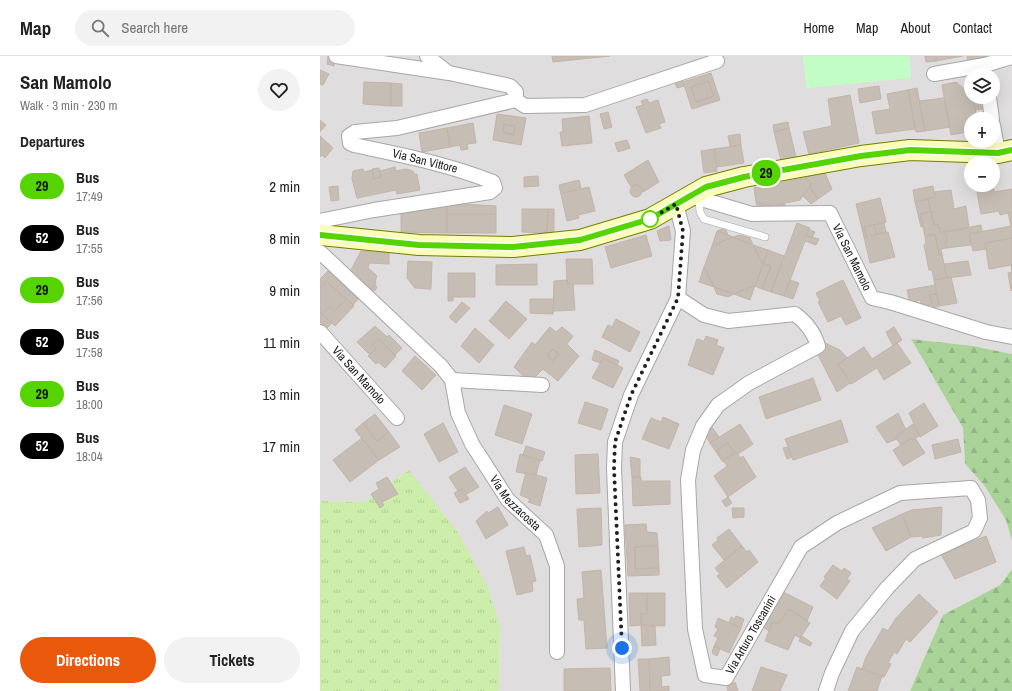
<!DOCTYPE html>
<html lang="en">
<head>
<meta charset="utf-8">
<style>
  body { margin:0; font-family:"Archivo Narrow",sans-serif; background:#f2f2f2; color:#222; height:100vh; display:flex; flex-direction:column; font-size:15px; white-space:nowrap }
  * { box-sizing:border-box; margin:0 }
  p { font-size:13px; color:#767676 }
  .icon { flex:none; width:22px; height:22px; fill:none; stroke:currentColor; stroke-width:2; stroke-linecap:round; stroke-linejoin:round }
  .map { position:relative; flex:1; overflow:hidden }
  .details { display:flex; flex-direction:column; background:#fff; width:320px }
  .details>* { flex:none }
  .badge { padding:0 8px; border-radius:13px; font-size:14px; line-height:26px }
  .buttons { position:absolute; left:644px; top:12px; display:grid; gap:8px }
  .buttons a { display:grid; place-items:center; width:36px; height:36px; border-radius:50%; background:#fff; box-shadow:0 4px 16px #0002; font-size:20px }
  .you { position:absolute; width:20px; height:20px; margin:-10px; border:3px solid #fff; border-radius:50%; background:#1a73e8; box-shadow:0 0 0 6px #1a73e833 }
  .map>.badge { position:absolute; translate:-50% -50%; box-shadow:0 0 0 2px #fff }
  h2 { padding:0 20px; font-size:15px; line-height:36px }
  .round { display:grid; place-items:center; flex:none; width:42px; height:42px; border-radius:21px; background:#f2f2f2 }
  .overview { display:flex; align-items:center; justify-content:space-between; height:68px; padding:0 20px }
  h1 { font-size:19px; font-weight:800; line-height:30px }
  .primary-button { display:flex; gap:8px; margin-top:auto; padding:8px 20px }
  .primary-button a { flex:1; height:46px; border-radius:24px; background:#ea580c; color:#fff; font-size:16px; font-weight:800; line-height:46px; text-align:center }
  .primary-button a+a { background:#f2f2f2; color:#222 }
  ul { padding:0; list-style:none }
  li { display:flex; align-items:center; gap:12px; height:52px; padding:0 20px }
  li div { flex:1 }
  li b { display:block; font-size:15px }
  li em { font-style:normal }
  li .badge { min-width:44px; font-weight:700; text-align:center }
  header { display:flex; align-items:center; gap:24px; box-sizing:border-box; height:56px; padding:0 20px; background:#fff; border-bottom:1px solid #e0e0e0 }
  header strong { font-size:19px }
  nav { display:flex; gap:22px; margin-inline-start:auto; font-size:14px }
  .search { width:280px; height:36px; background:#f2f2f2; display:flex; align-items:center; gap:10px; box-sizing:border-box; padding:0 14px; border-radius:22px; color:#767676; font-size:15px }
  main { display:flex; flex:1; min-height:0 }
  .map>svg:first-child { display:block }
</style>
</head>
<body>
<header>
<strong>Map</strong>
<div class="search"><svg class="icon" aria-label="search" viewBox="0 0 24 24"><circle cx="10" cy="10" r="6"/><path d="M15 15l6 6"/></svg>Search here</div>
<nav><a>Home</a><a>Map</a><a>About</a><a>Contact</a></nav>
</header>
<main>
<section class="details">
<div class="overview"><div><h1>San Mamolo</h1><p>Walk · 3 min · 230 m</p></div><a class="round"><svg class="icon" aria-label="heart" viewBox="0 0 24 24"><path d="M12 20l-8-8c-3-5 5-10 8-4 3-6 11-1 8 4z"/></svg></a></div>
<h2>Departures</h2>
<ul>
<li><span class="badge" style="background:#55d400;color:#111">29</span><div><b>Bus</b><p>17:49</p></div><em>2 min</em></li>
<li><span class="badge" style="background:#000;color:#fff">52</span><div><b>Bus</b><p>17:55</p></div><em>8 min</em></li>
<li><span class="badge" style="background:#55d400;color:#111">29</span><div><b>Bus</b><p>17:56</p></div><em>9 min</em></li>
<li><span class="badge" style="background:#000;color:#fff">52</span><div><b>Bus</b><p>17:58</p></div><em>11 min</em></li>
<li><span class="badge" style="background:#55d400;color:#111">29</span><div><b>Bus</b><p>18:00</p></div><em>13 min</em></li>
<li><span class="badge" style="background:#000;color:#fff">52</span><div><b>Bus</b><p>18:04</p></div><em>17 min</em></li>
</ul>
<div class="primary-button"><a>Directions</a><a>Tickets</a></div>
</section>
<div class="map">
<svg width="692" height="635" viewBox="0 0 692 635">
  <defs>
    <pattern id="grass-tufts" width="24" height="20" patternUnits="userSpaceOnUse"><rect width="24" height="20" fill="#cea"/><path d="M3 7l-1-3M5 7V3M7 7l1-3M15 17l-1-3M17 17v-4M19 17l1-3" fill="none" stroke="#afcc92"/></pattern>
    <pattern id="forest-firs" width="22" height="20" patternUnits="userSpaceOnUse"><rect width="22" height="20" fill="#aad399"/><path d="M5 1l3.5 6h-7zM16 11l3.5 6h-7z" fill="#92b584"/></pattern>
  </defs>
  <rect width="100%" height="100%" fill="#f1eee7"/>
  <!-- residential -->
  <path fill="#dfdddd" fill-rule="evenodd" d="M0,0h483l4,32 104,-11 -2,-21h103v298l-39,-8 -62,-7 52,89 2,36 19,21 22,35 6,21v28l-12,16 -57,30 -33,76h-411l1,-65 -91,-156 -45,32 -44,-1zM651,19h22v22h-22zM651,63h22v22h-22zM651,107h22v22h-22z"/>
  <!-- grass -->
  <path fill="url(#grass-tufts)" d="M89,414l50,64 29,54 12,38 -1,65h-179v-190l44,1z"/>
  <!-- forest -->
  <path fill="url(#forest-firs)" d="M591,283l62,7 39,8v187l-6,-21 -22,-35 -19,-21 -2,-36z
    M692,513v122h-102l33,-76 57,-30z"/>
  <!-- park -->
  <path fill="#c2fdc6" d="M483,0h106l2,22 -104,10z"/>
  <!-- building -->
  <path fill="#c6bdb5" stroke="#c4b4a8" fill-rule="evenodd" d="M8,0h7l-1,10 -7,-2z
    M232,0h58l-57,6z
    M605,0h11v5l-10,1z
    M619,0h24l-27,5v-4z
    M647,0h19l1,3 -19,3z
    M0,14l9,4 -6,11 -3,-1z
    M391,17l9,27 -28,9 -9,-27zM388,25l6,15 -18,6 -5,-15z
    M362,22l2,8 -7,2 -3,-7z
    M388,25l6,15 -18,6 -5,-15z
    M44,26l27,1v23l-28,-2z
    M636,26l17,15 4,22h-6v15l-4,1v-3l-16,3 -9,-50z
    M71,27l11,1v22h-11z
    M559,30l2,13 -21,4 -2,-14z
    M597,32l8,43 -9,1 -8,-42z
    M588,34l7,39 -39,5 -4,-22 18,-3 -3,-15z
    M530,39l9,48 -50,11 -6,-22 29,-6 -4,-27z
    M624,42l6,29 -25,4 -6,-30z
    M327,43l2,4 9,-3 7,22 -6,2 2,4 -15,5 -10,-26 7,-2 -2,-4z
    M659,43l3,10 -7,1 -2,-10z
    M288,56l4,15 -8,2 -4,-15z
    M177,58l29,4 -5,27 -28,-5zM184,68l11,2 -1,9 -11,-3z
    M269,60l3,27 -30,3 -2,-14h3l-1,-13z
    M0,64l6,5 -6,7z
    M468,66l1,6 -15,4 -1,-7z
    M153,67l3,20 -9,1 1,5 -7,1 -1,-5 -10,2 -3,-19z
    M184,68l11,2 -1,9 -11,-3z
    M127,72l3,19 -28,5 -3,-19z
    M469,72l7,29 -15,3 -7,-28z
    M420,78l1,11 -11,1 -2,-10z
    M0,80l13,12 -8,10 -3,-3 -2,2z
    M307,84l3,8 -12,4 -3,-9z
    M421,89l3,18 -27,4 -3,-18z
    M394,93l3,22 -13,2 -3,-22z
    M328,104l11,22 -16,10 -5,-8 -7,3 -7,-12z
    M75,111l1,4 10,-2 7,2 1,3h3l3,16 -23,4 -1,-4 -39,8 -5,-19 1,-8 10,-2 1,3 8,-2 2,9 7,-2 -1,-6z
    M59,112l2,9 -7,2 -2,-10z
    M504,115l8,18 -14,10 -8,-12 2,-4 -8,-5z
    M218,120l1,10 -15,1v-10z
    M484,122l8,5 -12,17 -24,5 -1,4 -4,-1v-2l-15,-4 -2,-14z
    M259,124l2,8 -20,6 -2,-9z
    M310 135a6 6 0 1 1 12 0a6 6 0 1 1-12 0Z
    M18,130l1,14 -8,1 -2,-14z
    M613,130l2,11 -20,5 -2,-12z
    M269,131l6,24 -17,4 1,3 -12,3 -6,-27z
    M490,131l8,12 -7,5 -8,-8z
    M674,133v3l18,-3v23l-12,3 -1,-4 -18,3 -4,-22z
    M631,134l3,19 12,-3 3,22 -29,4 -2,-8 -4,1 -6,-26 7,-2 -1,-5z
    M560,142l6,24 -22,5 2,10h-2l-8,-33z
    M608,143l3,13 -11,2 3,12 -2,1 -6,-25z
    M436,146l15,4v2l4,1 1,-4 9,-1v6l-28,-2z
    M142,148l34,2v8h-49v-8z
    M127,150v27l-46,-1v-18z
    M202,153h26l-1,24 -25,-1z
    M228,153h6v27h-10v-4l3,1z
    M611,156l3,13 4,-1 2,8h5l2,10h-2l1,6 -5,1 1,5 -3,1 -4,-21 -10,2 -5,-22z
    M692,156v14h-1l-3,-13z
    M127,158h49v19h-49z
    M477,167l13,5 -4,8 13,3 -3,6 -11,-4 -21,55 -13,-4z
    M564,167l2,9 -9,2 -3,-9z
    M554,169l3,10 -10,3 -3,-11z
    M661,169l1,6 -13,3 2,11 -25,3 -1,-6h2l-2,-10z
    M349,170l2,14 -11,1 -3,-10z
    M691,170l1,12 -27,5 1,6 -13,2 -4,-17z
    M405,172l3,7 -11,-4z
    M488,173l7,3 -3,6 -6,-2z
    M397,175l11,4 5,2 -21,9z
    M568,176l7,25 -25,6 -6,-26z
    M615,178l4,21 3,-1 5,24 -13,2 -2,-10h-3l-5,-25 2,-1 -1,-8z
    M326,179l6,21 -41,12 -6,-21z
    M420,179l10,3 3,7 -20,-8z
    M413,181l20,8 10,20 -8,20 -21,9 -20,-7 -10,-20 8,-21z
    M692,182v52l-1,1 -3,-18 4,-1 -1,-7 -22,4 -4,-26z
    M433,189l15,5 -5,15z
    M448,194l16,6 -13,36 -9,-3 9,-23 -8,-2z
    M41,195l28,2v11l-20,-1 -1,5 9,8 -2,5 1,2 -7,9 -20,-18z
    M246,203h26l1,25h-26z
    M88,205l24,1 -1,27 -16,-1 -8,-10z
    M648,205l3,14 -24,3 -3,-14z
    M217,208v21h-41v-20z
    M443,208l8,2 -9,23 -7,-3z
    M384,211l10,20 -15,-5z
    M8,215l30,28 -5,6 -27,-24 -6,7v-9z
    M128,217h27v24h-27z
    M631,221l6,26 -18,3 -5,-26z
    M247,224v4h6l2,26 -22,1 1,-30z
    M470,224l9,3 -6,16 -9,-3z
    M523,224l18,38 -15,7 -5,-9 -13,6 -10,-20 2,-1 -4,-8z
    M6,225l20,18 -11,12 -5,-5 -8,8 -2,-2v-24z
    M55,228l2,4 -4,4 -4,-1z
    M435,229l-5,15 -16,-6z
    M615,229l2,9 -7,1 2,10 -10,1 -2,-6 -10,3 -3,-13z
    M394,231l20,7 -6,3 -11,-3z
    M617,238l2,12 -6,2 -3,-13z
    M128,241h5v4h-5z
    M26,243l8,7 -19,20 -13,-12 8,-8 5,5z
    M210,243h24l-1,15 -23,-1z
    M186,245l21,18 -18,20 -20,-18z
    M142,246l8,6 -14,15 -7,-6z
    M0,256l12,11 -5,5 -7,-6z
    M296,263l24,13 -10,20 -28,-15 6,-12 4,2z
    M55,270l12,11 2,-2 13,13 -7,7 -17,-16 -6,6 4,4 -6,6 -13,-13z
    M230,271l6,5 6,-5 11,9 -6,8 12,12 -21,25 -15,-12 -13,13 -16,-15 18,-25 3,3zM233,293l6,5 -6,7 -6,-5z
    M574,271l8,13 -9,6 -7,-14z
    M155,272l19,17 -15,18 -18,-17z
    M386,280l12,4 -2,5 8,3 -11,27 -25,-10 9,-26 7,2z
    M58,283l18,17 -11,12 -7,-6 -2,2 -8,-8 8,-7 -4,-4z
    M505,287l15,7 7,8 -9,6 12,19 -13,9 -20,-39z
    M577,287l14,20 -27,17 -7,-12 -26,16 -13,-20 26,-17 8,12z
    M233,293l6,5 -6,7 -6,-5z
    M275,294l24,11 -2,4 -14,-7 -3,5 -8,-3z
    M95,300l21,19 -14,15 -20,-19z
    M283,302l20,10 -10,20 -21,-10z
    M493,322l8,22 -55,19 -7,-22z
    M265,346l23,7 -7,21 -23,-7z
    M604,347l14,23 -18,11 -11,-24z
    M184,349l28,9 -10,30 -27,-9z
    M578,357l8,17 -11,7 2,2 -10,4 -11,-16z
    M55,358l14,18 -12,9 -14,-18z
    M343,361l16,7 -10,25 -27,-10 9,-21 10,4z
    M521,364l7,22 -55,18 -8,-21z
    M43,367l14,18 12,-9 11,15 -21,13 -24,-30z
    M123,367l15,29 -19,10 -15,-28z
    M420,368l13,20 -15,10 -2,-2 -2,1 -6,-10 -11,7 6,12 -13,-19z
    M593,368l6,12 -6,4 -1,-2 -11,7 -6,-8z
    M391,370l8,11 -9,6 -4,-7z
    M42,382l17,22 -29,22 -17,-22z
    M592,382l1,2 2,-2 10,15 -22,13 -10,-16z
    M638,383l3,13 -26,7 -3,-14z
    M408,387l6,10 -11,7 -6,-10z
    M206,390l19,6 -3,9 -19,-6z
    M468,391l4,10 -5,2 -4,-11z
    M416,396l5,6 2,-2 13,21 -28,20 -14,-21 13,-10 -4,-6z
    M200,398l20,6 -4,15 -20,-3z
    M278,398l2,39 -24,1 -1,-39z
    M310,401l10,2v18h-8z
    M145,411l14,20 -14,8 -3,-6 -4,2 -9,-14z
    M206,416l21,6 -7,28 -12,-4 2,-3 -10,-4z
    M67,421l11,17 -16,8 2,3 -4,3 -9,-14 8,-5 -3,-6z
    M312,421h9v4h29v23l-37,2z
    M142,433l7,10 -9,4 -6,-10z
    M408,441l4,6 -6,4 -4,-6z
    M178,451l10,18 -22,14 -10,-18 11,-10 1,2z
    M622,451l-1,28 -18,3 -1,-2 -11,1 -9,-23 10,-4z
    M281,452l1,37 -23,2 -2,-38z
    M412,452h12v9l-11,1z
    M582,458l9,23 -25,14 -14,-23z
    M326,468l1,8 10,1 1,13 -23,1v22l24,-1v7l-31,1 -3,-51z
    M409,473l13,17 -18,14 -12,-15 6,-5 -1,-2z
    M666,480l10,26 -41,17 -14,-25z
    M338,490l1,22 -24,1v-22z
    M422,490l5,6 2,-2 9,12 -31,26 -10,-12 3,-2 -5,-6z
    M204,491l2,9 4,-1 6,26 -4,1 1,9 -16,4 -11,-44z
    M513,509l9,6 2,-3 7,5 -4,6 3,2 -13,18 -17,-13 6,-8 -2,-1z
    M281,514l6,78 -21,1 -2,-29h-5l-2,-21 7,-1 -2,-26z
    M459,534l34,17 -6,14 -18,-12 -11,15 -5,-3 -4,10 -5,-3z
    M309,537h18v21h-6v11l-11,1z
    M327,537h18v33l-24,-1v-11h6z
    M599,538l19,18 -28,30 -4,-3 -9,15 -3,-2 -6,11 3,1 -7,13 -22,-8 4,-12 17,-29 5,3 8,-13z
    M469,553l21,14 -10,15 -5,-3 -7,15 -23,-9 8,-20 5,3z
    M416,560l8,3 -3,9 -12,-5 2,-6 4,2z
    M398,562l23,10 -12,25 -15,-7 4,-8 -4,-2 4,-7 -3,-2z
    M331,568v2h4l1,19 -14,1 -1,-21z
    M482,580l10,7 -2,3 -11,-5z
    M394,590l6,3 -3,7 -5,-3z
    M349,601l1,18 -9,1 1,11 7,-1v5h-19l-1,-32z
    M318,603h11l1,32h-10z
    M441,611l26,8 -7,16h-28z
    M537,611l25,9 -5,15h-29z
    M290,612l1,23h-47v-22z
    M415,626l3,9h-10l-1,-4z"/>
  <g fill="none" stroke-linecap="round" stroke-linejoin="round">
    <!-- service casing -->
    <g stroke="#a7a7a7" stroke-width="8">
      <path id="service" d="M379,143l1,13 4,7 61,18"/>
    </g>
    <!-- minor casing -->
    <g stroke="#a7a7a7" stroke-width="16">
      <g id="minor">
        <path d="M107,0l20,16"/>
        <path d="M614,18l51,-9 27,-8"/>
        <path d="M669,41l3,22"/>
        <path d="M196,44l9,6 60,-1 132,-44"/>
        <path d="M673,69l5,28"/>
        <path id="s1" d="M371,140l61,18 78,-1 42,85 18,4 96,30 26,5"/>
        <path d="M0,165l54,-11 116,-18 5,-4 -2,-6c-45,-18 -92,-27 -139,-37l-4,-2 -1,-7 6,-4 42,-4 119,-28v-8l-6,-6 -61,-13 -113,-17"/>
        <path id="s2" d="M0,196l121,114 11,14 6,33 14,31 36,56 38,35 11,31v86"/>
        <path id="s3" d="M358,242l26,17 24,6 67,-7c12,9 19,18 23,32l-69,37 -31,22 -15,21 -10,24 -5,30 7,149 10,46 21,3 75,-131 36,-24 63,-30 71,-5 7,12 2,18 -6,13 -59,28 -28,29 -35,43 -20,42 -6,18"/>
        <path id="s4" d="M0,276l77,86"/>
        <path d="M132,324l90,5"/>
        <path d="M303,635l-9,-223 1,-26 16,-47 47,-97 5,-67 -7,-27"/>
      </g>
    </g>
    <!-- secondary casing -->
    <g stroke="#727f00" stroke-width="22">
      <path id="secondary" d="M0,179l99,10 94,2 67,-7 70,-21 56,-32 38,-10 117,-21 49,-6 88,3 14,-3"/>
    </g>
    <!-- service -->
    <use href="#service" stroke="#fff" stroke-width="7"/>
    <!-- minor -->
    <use href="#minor" stroke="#fff" stroke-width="14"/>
    <!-- secondary -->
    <use href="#secondary" stroke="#fafdb9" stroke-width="20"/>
  </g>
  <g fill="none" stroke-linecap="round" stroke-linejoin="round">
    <!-- line casing -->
    <g stroke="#fff" stroke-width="9">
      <path id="line" d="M0,179l99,10 94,2 67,-7 70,-21 56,-32 38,-10 117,-21 49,-6 88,3 14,-3"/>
    </g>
    <!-- line -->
    <use href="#line" stroke="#55d400" stroke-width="6"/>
    <!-- walk -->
    <path stroke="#202020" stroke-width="4" stroke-dasharray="0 7.2" d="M302,592l-8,-180 1,-26 16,-47 47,-97 5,-67 -7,-27 -26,15"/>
  </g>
  <!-- markers -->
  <circle fill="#fff" stroke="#55d400" stroke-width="2" cx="330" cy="163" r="8"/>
  <g text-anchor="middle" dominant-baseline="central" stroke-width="3" stroke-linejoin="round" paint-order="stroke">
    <!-- street labels -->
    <g font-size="12" fill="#202020" stroke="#fff">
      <text transform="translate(105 105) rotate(14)">Via San Vittore</text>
      <text stroke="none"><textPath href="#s1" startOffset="191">Via San Mamolo</textPath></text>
      <text stroke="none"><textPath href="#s4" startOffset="58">Via San Mamolo</textPath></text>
      <text stroke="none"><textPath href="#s2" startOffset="325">Via Mezzacosta</textPath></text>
      <text stroke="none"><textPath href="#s3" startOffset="629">Via Arturo Toscanini</textPath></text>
    </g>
  </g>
</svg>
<div class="buttons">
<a><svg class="icon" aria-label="layers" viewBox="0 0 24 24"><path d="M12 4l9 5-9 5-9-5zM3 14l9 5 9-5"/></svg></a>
<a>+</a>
<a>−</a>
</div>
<div class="you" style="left:302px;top:592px"></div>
<b class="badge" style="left:446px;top:117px;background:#55d400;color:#111">29</b>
</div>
</main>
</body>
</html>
